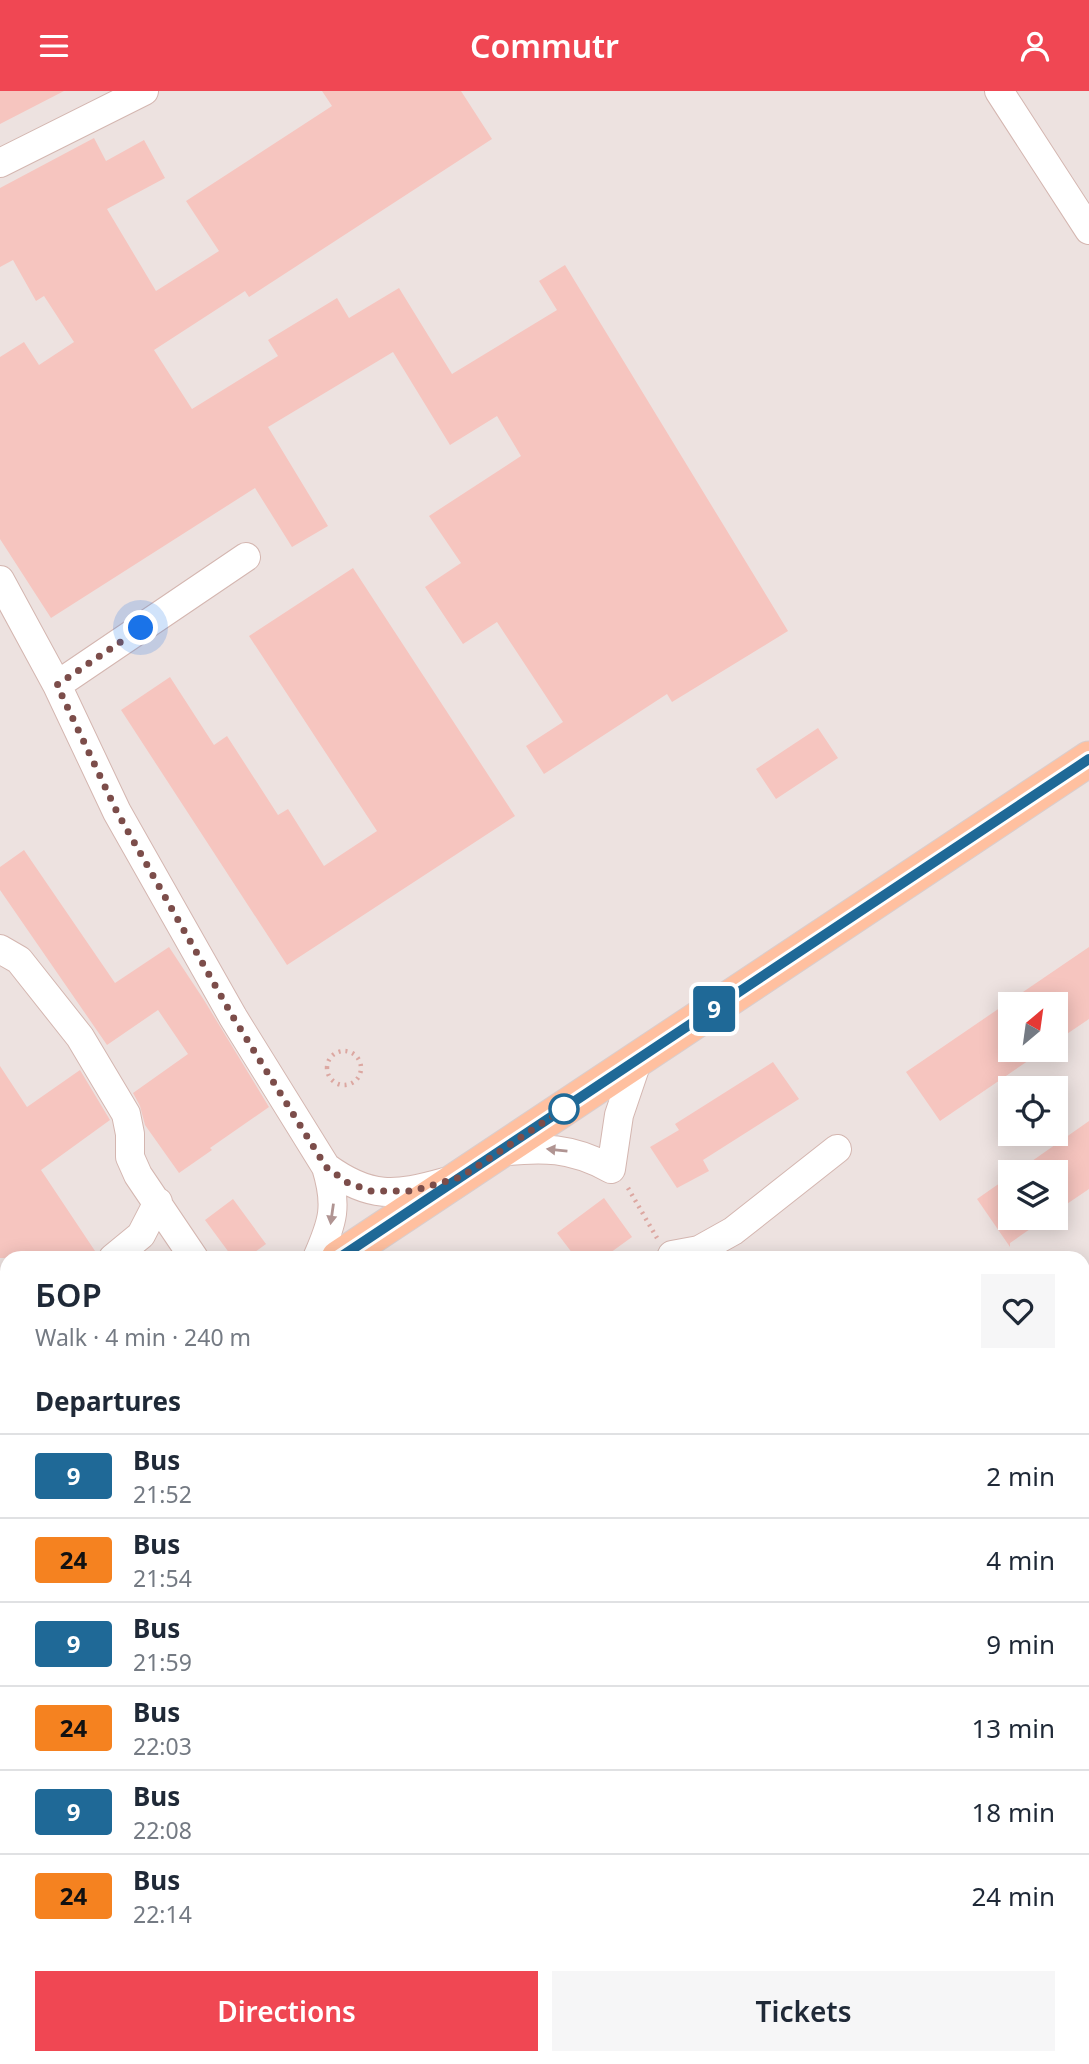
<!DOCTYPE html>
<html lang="en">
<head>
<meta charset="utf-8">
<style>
  body { margin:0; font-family:"Noto Sans",sans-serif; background:#f6f6f7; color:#1f2937; height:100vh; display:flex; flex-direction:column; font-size:26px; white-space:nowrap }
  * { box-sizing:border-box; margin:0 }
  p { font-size:23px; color:#747a83 }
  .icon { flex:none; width:38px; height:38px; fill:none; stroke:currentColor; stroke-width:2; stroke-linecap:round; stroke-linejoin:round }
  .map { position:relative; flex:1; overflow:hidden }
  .side { position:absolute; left:0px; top:1160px; width:1090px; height:814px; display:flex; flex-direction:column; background:#fff; border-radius:21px 21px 0 0; box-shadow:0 4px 18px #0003 }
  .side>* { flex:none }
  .badge { padding:0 14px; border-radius:5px; font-size:24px; line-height:46px }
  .needle { width:46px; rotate:29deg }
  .buttons { position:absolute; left:998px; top:901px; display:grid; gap:14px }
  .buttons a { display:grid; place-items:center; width:70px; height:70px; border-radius:0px; background:#fff; box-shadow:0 4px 18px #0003; font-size:35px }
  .you { position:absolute; width:35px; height:35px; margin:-18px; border:5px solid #fff; border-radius:50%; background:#1a73e8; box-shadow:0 0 0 10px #1a73e833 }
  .map>.badge { position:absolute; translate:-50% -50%; box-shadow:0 0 0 4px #fff }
  h2 { padding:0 35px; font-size:26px; line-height:63px }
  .round { display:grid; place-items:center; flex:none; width:74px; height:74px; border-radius:0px; background:#f6f6f7 }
  .overview { display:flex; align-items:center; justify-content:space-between; height:119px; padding:0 35px }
  h1 { font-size:33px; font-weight:600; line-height:52px }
  .button { display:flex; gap:14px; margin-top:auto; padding:14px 35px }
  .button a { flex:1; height:80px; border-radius:0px; background:#f04753; color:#fff; font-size:28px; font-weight:600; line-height:80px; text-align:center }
  .button a+a { background:#f6f6f7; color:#1f2937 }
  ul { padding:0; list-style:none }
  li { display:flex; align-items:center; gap:21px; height:84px; padding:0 35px; border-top:2px solid #e0e1e3 }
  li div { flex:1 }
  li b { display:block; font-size:26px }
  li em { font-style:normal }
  li .badge { min-width:77px; font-weight:700; text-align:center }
  header { display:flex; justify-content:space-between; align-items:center; height:91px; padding:0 35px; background:#f04753; color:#fff; font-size:32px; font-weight:600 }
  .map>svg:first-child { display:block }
</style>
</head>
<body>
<header><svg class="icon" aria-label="menu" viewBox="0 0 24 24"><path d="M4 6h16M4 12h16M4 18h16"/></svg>Commutr<svg class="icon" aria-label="person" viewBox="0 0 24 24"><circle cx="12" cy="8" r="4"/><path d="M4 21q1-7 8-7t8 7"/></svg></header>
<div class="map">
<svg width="1089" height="1973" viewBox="0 0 1089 1973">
  <rect width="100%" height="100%" fill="#fef0ea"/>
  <!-- industrial -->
  <path fill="#ede2e0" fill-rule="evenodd" d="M0,0h1089v1412l-6,5v-250h-1076v800h782l-2,6h-787zM1010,914h45v45h-45zM1010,998h45v45h-45zM1010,1082h45v45h-45z"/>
  <!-- green -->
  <path fill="#e2eec6" d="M7,1370v85l-7,8v-89z"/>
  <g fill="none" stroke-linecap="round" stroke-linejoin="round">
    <!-- river -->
    <path stroke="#bceae3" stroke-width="46" d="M1083,1464l6,-7
      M809,1973l2,-6"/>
  </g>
  <!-- building -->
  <path fill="#f6c5bf" d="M0,0h64l-64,33z
    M322,0h139l31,48 -243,158 -4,-6 -91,59 38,59 86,-53 -10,-16 69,-42 12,20 50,-30 53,86 105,-64 -18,-29 26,-16 223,366 -116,71 -5,-8 -123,80 -18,-28 37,-24 -66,-100 -34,22 -38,-57 36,-24 -32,-47 92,-60 -24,-40 -47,29 -57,-93 -125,75 60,99 -36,21 -37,-59 -204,130 -51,-79v-182l24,-15 15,23 35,-23 -30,-46 -8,5 -23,-41 -13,7v-79l94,-50 12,23 38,-21 21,38 -58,31 49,82 63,-40 -33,-50 146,-95z
    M353,477l162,248 -228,149 -166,-255 49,-33 44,68 13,-9 51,79 10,-6 36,57 53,-35 -128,-195z
    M818,637l20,30 -62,41 -20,-30z
    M24,759l91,133 54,-36 35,53 65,107 -59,41 2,2 -33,23 -34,-48 -5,-19 -7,-13 55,-39 -30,-44 -51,35 -107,-155v-23z
    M1089,856v72l-34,23v-37h-45v45h34l-104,71 -34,-49z
    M773,971l26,37 -96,61 6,11 -32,17 -27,-41 29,-17 -4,-6z
    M0,975l27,41 53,-37 30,50 -69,50 56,84v4h-97z
    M1089,1030v68l-34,23v-39h-40z
    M1010,1085v42h36l-36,25v4l-33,-48z
    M604,1107l28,39 -29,21h-27l-19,-25z
    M233,1108l33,45 -19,14h-14l-28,-38z"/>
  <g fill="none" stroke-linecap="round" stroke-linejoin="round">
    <!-- minor casing -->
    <g stroke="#d4b6b0" stroke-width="30">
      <path id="minor" d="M999,0l90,139
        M0,72l144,-72
        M0,489l57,105 60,127 116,205 93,150
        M57,594l189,-128
        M0,858l19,11 61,77 46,77 4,20v23l8,18 56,83
        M499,1061c43,-5 73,-5 112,17l8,-54 19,-56
        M672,1164l27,-5 34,-19 104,-82
        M113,1167l28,-23 17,-33
        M317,1167c16,-36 21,-52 9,-91 44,32 69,29 119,15
        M1083,1427l6,-6
        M0,1811l7,-5
        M1083,1960l6,3"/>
    </g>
    <!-- major casing -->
    <g stroke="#dacdcc" stroke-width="37">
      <path id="major" d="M339,1167l750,-499
        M0,1352l7,-3
        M0,1495l7,-8"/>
    </g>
    <!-- path -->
    <path stroke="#dca7a1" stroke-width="4.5" stroke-dasharray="2 5" stroke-linecap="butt" d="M327 977a17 17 0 1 1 34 0a17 17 0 1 1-34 0Z
      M628,1097l29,50"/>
    <!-- minor -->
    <use href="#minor" stroke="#fff" stroke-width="28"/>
    <!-- major -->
    <use href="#major" stroke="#ffc0a0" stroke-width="35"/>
  </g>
  <!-- one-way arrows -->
  <defs><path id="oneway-solid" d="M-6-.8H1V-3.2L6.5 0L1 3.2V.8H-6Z" transform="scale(1.75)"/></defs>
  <g fill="#b09492">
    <use href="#oneway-solid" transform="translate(557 1059) rotate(-174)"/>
    <use href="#oneway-solid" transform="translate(332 1123) rotate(98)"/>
  </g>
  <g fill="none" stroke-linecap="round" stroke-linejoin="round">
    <!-- line casing -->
    <g stroke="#fff" stroke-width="16">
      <path id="line" d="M339,1167l750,-499"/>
    </g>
    <!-- line -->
    <use href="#line" stroke="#1f6997" stroke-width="10"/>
    <!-- walk -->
    <path stroke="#7c4d4a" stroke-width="7" stroke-dasharray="0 12.6" d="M141,537l-84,57 60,127 116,205 93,150 22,16 23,8h41l49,-14 107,-71 -4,3"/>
  </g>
  <!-- markers -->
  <circle fill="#fff" stroke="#1f6997" stroke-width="3.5" cx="564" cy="1018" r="14"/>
</svg>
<div class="buttons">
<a><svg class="needle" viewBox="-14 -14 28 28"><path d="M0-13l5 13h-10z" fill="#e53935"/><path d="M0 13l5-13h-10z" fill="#747a83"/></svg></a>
<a><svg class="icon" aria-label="locate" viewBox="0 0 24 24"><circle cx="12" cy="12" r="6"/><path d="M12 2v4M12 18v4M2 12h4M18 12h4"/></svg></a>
<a><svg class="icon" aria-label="layers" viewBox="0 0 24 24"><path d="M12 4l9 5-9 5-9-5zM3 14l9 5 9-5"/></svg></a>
</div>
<div class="you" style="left:141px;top:537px"></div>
<b class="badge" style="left:714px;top:918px;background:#1f6997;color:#fff">9</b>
<section class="side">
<div class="overview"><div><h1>БОР</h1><p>Walk · 4 min · 240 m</p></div><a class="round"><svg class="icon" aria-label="heart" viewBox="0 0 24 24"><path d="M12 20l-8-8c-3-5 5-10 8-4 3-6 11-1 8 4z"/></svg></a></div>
<h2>Departures</h2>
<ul>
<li><span class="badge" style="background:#1f6997;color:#fff">9</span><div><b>Bus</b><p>21:52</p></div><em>2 min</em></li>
<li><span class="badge" style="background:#f58220;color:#111">24</span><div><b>Bus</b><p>21:54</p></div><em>4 min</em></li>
<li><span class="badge" style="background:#1f6997;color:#fff">9</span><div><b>Bus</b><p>21:59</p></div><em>9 min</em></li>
<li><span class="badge" style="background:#f58220;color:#111">24</span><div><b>Bus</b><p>22:03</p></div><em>13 min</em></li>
<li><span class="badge" style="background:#1f6997;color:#fff">9</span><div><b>Bus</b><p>22:08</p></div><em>18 min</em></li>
<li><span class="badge" style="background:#f58220;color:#111">24</span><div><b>Bus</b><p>22:14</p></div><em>24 min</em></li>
</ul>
<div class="button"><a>Directions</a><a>Tickets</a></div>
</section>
</div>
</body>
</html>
